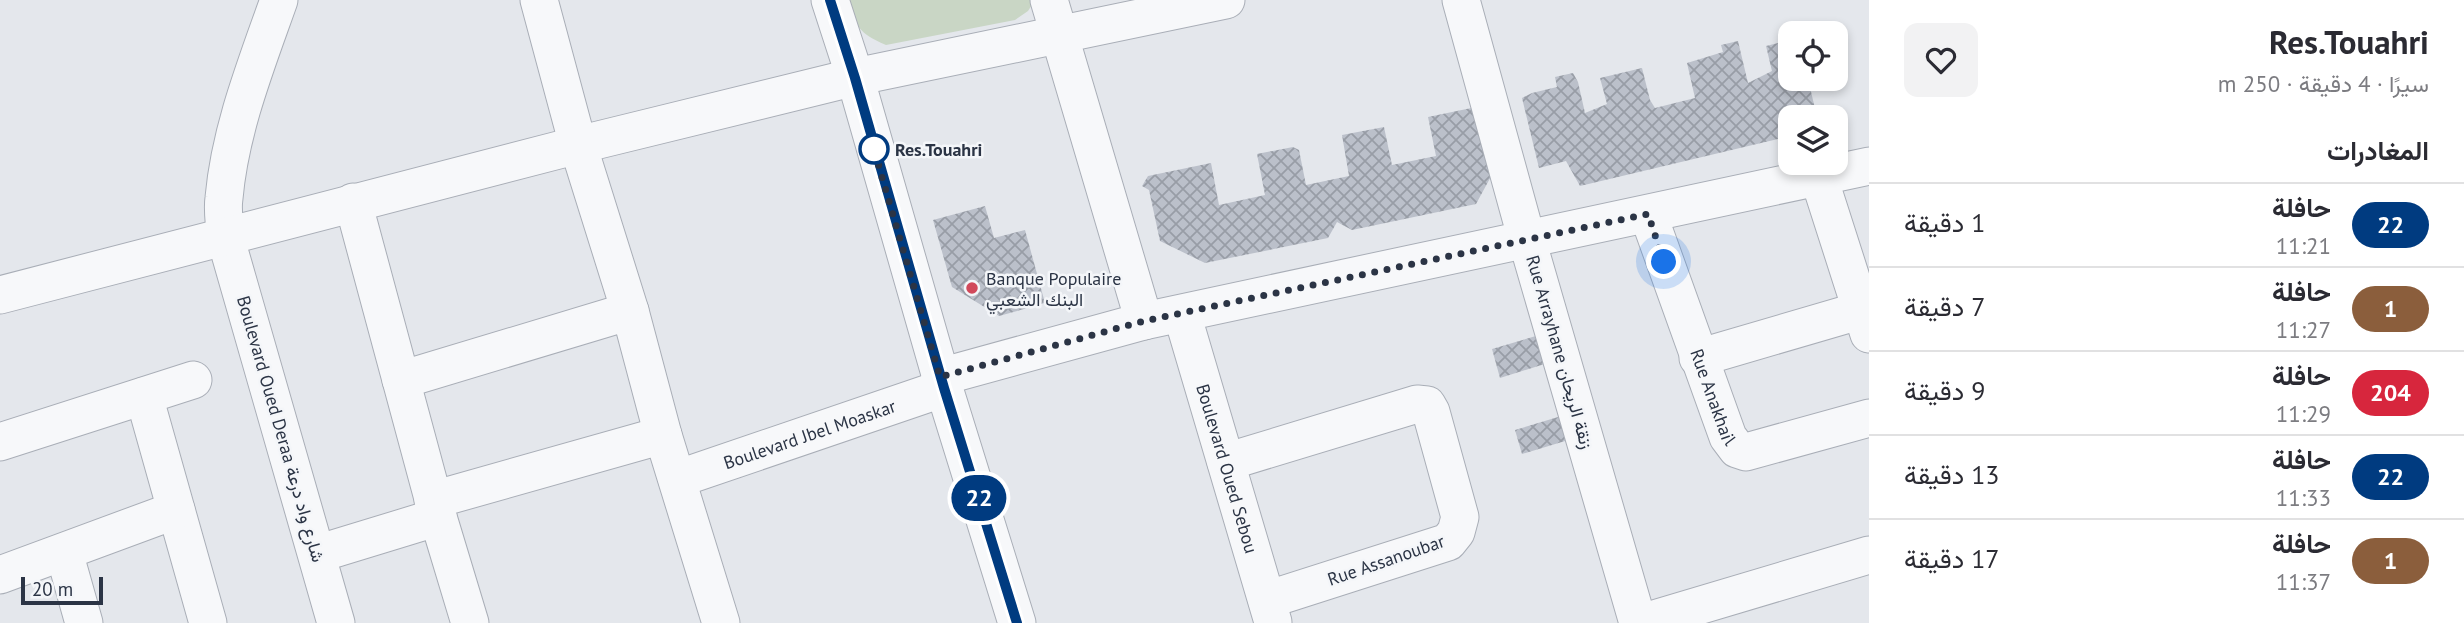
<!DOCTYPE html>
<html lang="ar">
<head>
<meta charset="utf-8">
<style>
  body { margin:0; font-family:"PT Sans",Vazirmatn,sans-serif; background:#f2f2f3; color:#2b2b33; direction:rtl; height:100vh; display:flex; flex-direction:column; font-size:26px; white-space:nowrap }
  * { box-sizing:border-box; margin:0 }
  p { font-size:23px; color:#7c7c81 }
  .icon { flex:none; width:38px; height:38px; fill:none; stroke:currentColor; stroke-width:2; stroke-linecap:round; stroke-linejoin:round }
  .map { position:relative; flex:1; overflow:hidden; direction:ltr }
  .details { display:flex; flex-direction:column; background:#fff; width:595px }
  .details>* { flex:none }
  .badge { padding:0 14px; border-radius:23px; font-size:24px; line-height:46px }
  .tools { position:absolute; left:1778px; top:21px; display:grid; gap:14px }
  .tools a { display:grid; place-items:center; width:70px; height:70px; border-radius:14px; background:#fff; box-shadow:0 4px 10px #0003; font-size:35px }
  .scale { position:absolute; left:21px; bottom:18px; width:82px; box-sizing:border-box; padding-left:7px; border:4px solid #2b3445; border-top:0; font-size:19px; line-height:24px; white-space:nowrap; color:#2b3445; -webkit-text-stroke:5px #f4f6f9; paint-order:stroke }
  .you { position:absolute; width:35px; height:35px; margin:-18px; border:5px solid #fff; border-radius:50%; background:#1a73e8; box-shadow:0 0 0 10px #1a73e833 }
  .map>.badge { position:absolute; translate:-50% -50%; box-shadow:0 0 0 4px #fff }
  h2 { padding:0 35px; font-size:26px; line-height:63px }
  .round { display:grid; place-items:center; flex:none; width:74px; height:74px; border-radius:14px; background:#f2f2f3 }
  .headline { display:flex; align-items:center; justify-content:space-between; height:119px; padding:0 35px }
  h1 { font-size:33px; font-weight:700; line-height:52px }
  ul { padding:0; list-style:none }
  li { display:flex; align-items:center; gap:21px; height:84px; padding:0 35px; border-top:2px solid #e1e1e2 }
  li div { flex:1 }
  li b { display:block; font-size:26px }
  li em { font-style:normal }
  li .badge { min-width:77px; font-weight:700; text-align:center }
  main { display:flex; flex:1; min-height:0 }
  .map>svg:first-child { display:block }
</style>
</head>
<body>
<main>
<section class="details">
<div class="headline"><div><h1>Res.Touahri</h1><p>سيرًا · 4 دقيقة · 250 m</p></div><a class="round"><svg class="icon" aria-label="heart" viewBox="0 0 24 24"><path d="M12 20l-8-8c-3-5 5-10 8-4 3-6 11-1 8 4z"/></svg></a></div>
<h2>المغادرات</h2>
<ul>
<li><span class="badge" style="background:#003b80;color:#fff">22</span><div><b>حافلة</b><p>11:21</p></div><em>1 دقيقة</em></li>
<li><span class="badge" style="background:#8b5e3c;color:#fff">1</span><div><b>حافلة</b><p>11:27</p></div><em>7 دقيقة</em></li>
<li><span class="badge" style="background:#d7263d;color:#fff">204</span><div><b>حافلة</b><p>11:29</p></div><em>9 دقيقة</em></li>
<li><span class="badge" style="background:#003b80;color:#fff">22</span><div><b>حافلة</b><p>11:33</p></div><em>13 دقيقة</em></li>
<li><span class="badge" style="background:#8b5e3c;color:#fff">1</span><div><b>حافلة</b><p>11:37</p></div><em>17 دقيقة</em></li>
</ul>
</section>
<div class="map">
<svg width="1869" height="623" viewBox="0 0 1869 623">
  <defs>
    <pattern id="building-cross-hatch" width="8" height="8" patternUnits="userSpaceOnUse" patternTransform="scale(1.75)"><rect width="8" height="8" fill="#bbc0ca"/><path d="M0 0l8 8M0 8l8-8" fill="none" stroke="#989da6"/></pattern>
  </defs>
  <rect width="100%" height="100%" fill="#e4e7ec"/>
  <!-- green -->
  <path fill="#c9d6c5" d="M847,0h188l-7,11 -13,9 -129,25c-29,-13 -28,-17 -39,-45z"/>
  <!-- building -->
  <path fill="url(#building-cross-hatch)" d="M1790,40v39h18l9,38h-27v19l-210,50 -14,-25 -27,7 -17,-70 10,-5 25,-6 -2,-10 18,-4 5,9 7,31 22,-9 -7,-26 42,-10 8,32 5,8 40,-10 -8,-35 36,-11 -2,-7 17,-4 10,42 24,-12 -6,-25z
    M1481,106l13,65 -18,33 -124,26 -15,-8 -9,16 -123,25 -45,-22 -11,-51 -7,-4 6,-10 63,-13 8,42 46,-10 -8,-41 36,-7 6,3 7,35 43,-9 -7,-41 42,-8 8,38 44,-9 -8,-39z
    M985,206l9,32 31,-8 20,73 -46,13 -47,-29 -19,-67z
    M1546,333l8,28 -54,17 -8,-29z
    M1568,414l7,24 -53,16 -7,-24z"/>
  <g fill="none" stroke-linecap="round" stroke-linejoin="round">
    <!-- minor casing -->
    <g stroke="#a9aeb7" stroke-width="39">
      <g id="minor">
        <path d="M279,0c-23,65 -49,130 -55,198 -2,13 1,26 1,38l111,387"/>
        <path d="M539,0l39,145 52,166 33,124 58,188"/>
        <path d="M830,0l25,77 89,311 73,235"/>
        <path d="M1049,0l95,321"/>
        <path d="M1461,0l66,240 111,383"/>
        <path d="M1819,178l50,156"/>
        <path d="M353,202l85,315 32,106"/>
        <path id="s1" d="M1648,214l80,223 9,12 9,3 123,-34"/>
        <path d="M0,295l578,-150 277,-68 371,-77"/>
        <path id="s2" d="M1182,314l91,308"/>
        <path d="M1698,358l164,-48"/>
        <path d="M940,377l204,-56 725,-155"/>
        <path d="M401,380l229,-69"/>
        <path d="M144,396l64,227"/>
        <path d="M0,442l193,-62"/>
        <path d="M1226,462l191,-58 10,1 4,7 29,105 -4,15 -8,10 -181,58"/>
        <path id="s3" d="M677,479l267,-91"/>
        <path d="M433,500l230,-65"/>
        <path d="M64,552l20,71"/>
        <path d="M317,554l121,-37"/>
        <path d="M0,575l176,-65"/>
        <path d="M1641,623l228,-68"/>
      </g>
    </g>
    <!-- minor -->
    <use href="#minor" stroke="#f7f8fa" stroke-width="37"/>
  </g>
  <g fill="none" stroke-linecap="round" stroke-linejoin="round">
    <!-- line casing -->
    <g stroke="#fff" stroke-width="16">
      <path id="line" d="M830,0l25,78 89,310 73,235"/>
    </g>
    <!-- line -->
    <use href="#line" stroke="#003b80" stroke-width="10"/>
    <!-- walk -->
    <path stroke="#2b3445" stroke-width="7" stroke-dasharray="0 12.6" d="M874,149l-3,-10 69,238 204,-56 504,-107 16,48"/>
  </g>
  <!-- markers -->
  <circle fill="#fff" stroke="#003b80" stroke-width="3.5" cx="874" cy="149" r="14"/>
  <circle fill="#d1495b" stroke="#f4f6f9" stroke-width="2.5" cx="972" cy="288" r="7"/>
  <g text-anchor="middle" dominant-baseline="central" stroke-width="5" stroke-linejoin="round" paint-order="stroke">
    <!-- stop labels -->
    <g font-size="18" font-weight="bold" fill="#2b3445" stroke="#f4f6f9" text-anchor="start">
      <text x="895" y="149">Res.Touahri</text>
    </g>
    <!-- poi labels -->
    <g font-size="18" fill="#2b3445" stroke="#f4f6f9" text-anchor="start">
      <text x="986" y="278">Banque Populaire<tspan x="986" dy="21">البنك الشعبي</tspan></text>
    </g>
    <!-- street labels -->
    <g font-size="18" fill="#2b3445" stroke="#f4f6f9">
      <text transform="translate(1560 352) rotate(74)">Rue Arrayhane زنقة الريحان</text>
      <text stroke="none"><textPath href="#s1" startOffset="194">Rue Anakhail</textPath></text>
      <text transform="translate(281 429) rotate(74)">Boulevard Oued Deraa شارع واد درعة</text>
      <text stroke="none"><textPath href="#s3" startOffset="140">Boulevard Jbel Moaskar</textPath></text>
      <text stroke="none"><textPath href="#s2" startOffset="161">Boulevard Oued Sebou</textPath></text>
      <text transform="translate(1386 560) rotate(-19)">Rue Assanoubar</text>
    </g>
  </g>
</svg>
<div class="tools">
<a><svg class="icon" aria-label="locate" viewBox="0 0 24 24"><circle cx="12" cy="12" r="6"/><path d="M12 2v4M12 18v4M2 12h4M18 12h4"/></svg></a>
<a><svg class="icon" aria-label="layers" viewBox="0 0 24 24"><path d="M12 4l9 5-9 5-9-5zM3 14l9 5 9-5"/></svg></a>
</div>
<div class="scale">20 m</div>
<div class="you" style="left:1664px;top:262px"></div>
<b class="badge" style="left:979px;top:498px;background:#003b80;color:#fff">22</b>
</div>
</main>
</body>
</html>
